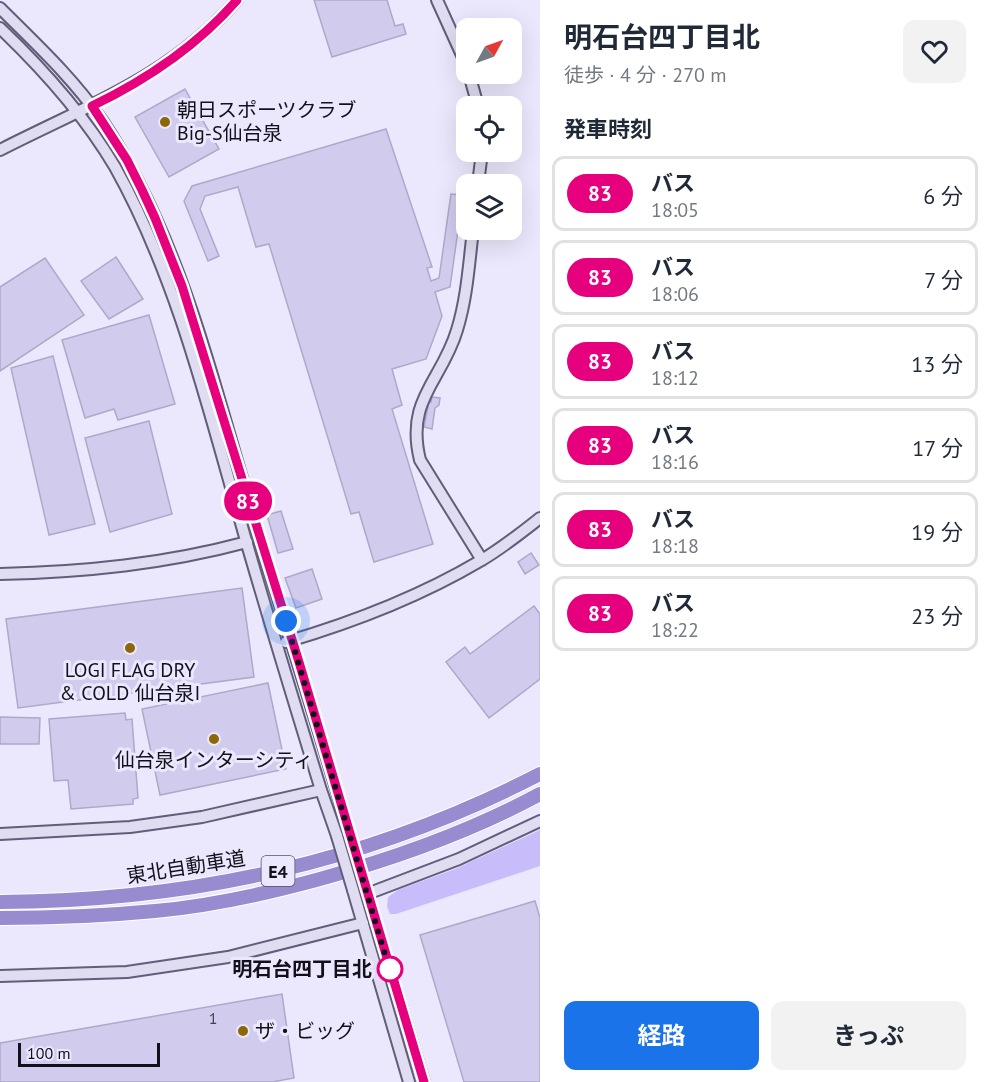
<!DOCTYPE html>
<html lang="ja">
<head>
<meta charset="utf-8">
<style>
  body { margin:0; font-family:"PT Sans","Noto Sans JP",sans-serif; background:#f2f2f3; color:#1f2937; height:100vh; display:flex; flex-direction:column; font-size:22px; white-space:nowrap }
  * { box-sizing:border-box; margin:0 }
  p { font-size:20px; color:#747a83 }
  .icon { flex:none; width:33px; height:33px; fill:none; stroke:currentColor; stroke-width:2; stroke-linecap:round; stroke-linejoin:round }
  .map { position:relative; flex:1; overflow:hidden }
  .sheet { display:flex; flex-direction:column; background:#fff; width:450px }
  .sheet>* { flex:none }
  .badge { padding:0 12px; border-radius:20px; font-size:21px; line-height:39px }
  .needle { width:39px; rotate:50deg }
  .fabs { position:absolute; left:456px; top:18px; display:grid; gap:12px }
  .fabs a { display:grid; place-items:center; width:66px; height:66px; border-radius:12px; background:#fff; box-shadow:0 6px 24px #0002; font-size:30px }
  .scale { position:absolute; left:18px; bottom:15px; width:142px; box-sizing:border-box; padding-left:6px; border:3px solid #13101c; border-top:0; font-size:16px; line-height:21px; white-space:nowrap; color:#13101c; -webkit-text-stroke:4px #ebe8fd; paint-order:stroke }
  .you { position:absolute; width:30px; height:30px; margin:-15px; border:4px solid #fff; border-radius:50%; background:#1a73e8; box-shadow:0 0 0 9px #1a73e833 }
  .map>.badge { position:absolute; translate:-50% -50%; box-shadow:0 0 0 3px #fff }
  h2 { padding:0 24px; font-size:22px; line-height:54px }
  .round { display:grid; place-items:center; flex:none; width:63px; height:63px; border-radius:12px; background:#f2f2f3 }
  .summary { display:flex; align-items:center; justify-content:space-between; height:102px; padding:0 24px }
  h1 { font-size:28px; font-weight:700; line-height:45px }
  .action { display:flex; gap:12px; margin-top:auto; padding:12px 24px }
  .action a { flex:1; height:69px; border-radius:12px; background:#1a73e8; color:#fff; font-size:24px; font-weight:700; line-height:69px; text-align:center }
  .action a+a { background:#f2f2f3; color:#1f2937 }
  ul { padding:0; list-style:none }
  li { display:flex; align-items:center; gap:18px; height:75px; margin:0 12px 9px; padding:0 12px; border:3px solid #e0e1e3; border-radius:12px }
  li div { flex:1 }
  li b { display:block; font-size:22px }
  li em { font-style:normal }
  li .badge { min-width:66px; font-weight:700; text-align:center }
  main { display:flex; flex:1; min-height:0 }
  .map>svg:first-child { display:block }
</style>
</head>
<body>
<main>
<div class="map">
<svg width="540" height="1082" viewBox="0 0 540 1082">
  <rect width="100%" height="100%" fill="#ebe8fd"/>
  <!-- green -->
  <path fill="#c8bcfb" d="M540,830v36l-144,48h-6l-3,-8 1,-9 10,-7 57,-21z"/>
  <!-- building -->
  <path fill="#d1cbed" stroke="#aea8c9" stroke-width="1.5" d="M314,0h73l8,26 8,-2 3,10 -74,23z
    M185,89l34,60 -50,28 -34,-60z
    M386,129l46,138 -5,1 4,13 8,-3 12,-84 12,1 -13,92 -15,5 7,24 -16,43 -34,10 10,36 -10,4 41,135 -59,18 -15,-50 -8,2 -82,-270 -13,3 -18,-60 -33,9 -5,13 19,47 -11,5 -24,-60 8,-15z
    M116,257l27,42 -34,20 -28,-38z
    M45,258l39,57 -84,56v-84z
    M149,315l26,89 -57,16 -4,-11 -29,9 -23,-78z
    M53,356l42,168 -46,11 -38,-167z
    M432,397l8,1 -1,7 -4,3 -3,21 -8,-2 5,-26 2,1z
    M149,421l23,93 -62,18 -25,-94z
    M281,511l12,38 -15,4 -11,-38z
    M531,553l8,12 -14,9 -7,-12z
    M312,569l10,30 -26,9 -11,-30z
    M242,588l12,89 -236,31 -12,-89z
    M534,606l6,8v65l-51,39 -43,-56 19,-15 5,7z
    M268,683l18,86 -126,26 -18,-86z
    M125,713l1,7 6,-1 6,79 -5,1v5l-62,5 -3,-29 -14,1 -5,-62z
    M0,717l40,1 -1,26h-39z
    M535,901l5,17v164h-76l-44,-147z
    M282,994l12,84 -22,4h-272v-39z"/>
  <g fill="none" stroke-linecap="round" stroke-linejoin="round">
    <!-- secondary casing -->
    <g stroke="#625d7b" stroke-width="14">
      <path id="secondary" d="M437,0l29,64
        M0,8c35,35 73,70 101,111 75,110 108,247 145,373 33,114 70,227 103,340
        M0,28c43,41 85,88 115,139 60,107 91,232 124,349 26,92 54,183 82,274l16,46
        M469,74l9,32
        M0,150c86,-44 171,-74 237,-150
        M478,184l4,-32
        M473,230c-4,33 -6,68 -16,100 -15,51 -52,69 -37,130l62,100
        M0,574c85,-2 165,-10 247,-32
        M286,642c68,-20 133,-45 194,-81 21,-12 41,-28 60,-43
        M0,834l130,-7 72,-10 119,-27
        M365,886l59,196
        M353,890l56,192
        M367,894l92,-35 81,-38
        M0,976l127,-4 101,-15 135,-34"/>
    </g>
    <!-- highway casing -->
    <g stroke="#fff" stroke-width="16">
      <path id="highway" d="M0,902c192,-1 369,-40 540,-128
        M0,918c52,0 103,-2 155,-7 56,-5 110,-17 165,-32 76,-21 150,-47 220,-85"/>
    </g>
    <!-- secondary -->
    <use href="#secondary" stroke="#e0dcf1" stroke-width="10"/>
    <!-- highway -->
    <use href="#highway" stroke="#998bcf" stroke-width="14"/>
    <!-- secondary-bridge casing -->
    <g stroke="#625d7b" stroke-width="14" stroke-linecap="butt">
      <path id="secondary-bridge" d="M349,832l16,54
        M337,836l16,54"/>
    </g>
    <!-- secondary-bridge -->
    <use href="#secondary-bridge" stroke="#e0dcf1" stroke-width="10"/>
  </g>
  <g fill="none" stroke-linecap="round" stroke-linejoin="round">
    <!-- line casing -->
    <g stroke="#fff" stroke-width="14">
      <path id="line" d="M237,0c-40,46 -91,80 -145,106l35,54 15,30 13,28 27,68 117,376 125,420"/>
    </g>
    <!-- line -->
    <use href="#line" stroke="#e6007e" stroke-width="9"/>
    <!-- walk -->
    <path stroke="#13101c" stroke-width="6" stroke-dasharray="0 10.8" d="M286,621l106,357 -2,-9"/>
  </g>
  <!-- markers -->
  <g fill="#8c6708" stroke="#ebe8fd" stroke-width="2">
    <circle cx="165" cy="122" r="6"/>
    <circle cx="130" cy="648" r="6"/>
    <circle cx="214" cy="739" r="6"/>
    <circle cx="243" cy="1031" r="6"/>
  </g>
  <circle fill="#fff" stroke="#e6007e" stroke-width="3" cx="390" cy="969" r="12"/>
  <g text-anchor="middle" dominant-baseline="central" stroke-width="6" stroke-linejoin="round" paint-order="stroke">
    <!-- number labels -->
    <g font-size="16" fill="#423f50">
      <text x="213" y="1018">1</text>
    </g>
    <!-- shield labels -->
    <rect fill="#ebe8fd" stroke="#545160" stroke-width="1.5" x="261.5" y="856" width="33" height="30" rx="4.5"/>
    <g font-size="18" font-weight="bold" fill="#13101c">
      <text x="278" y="871">E4</text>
    </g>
    <!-- poi labels -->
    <g font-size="20" fill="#13101c" stroke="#ebe8fd" text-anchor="start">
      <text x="177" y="110">朝日スポーツクラブ<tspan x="177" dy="23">Big-S仙台泉</tspan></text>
      <text x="130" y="670" text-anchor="middle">LOGI FLAG DRY<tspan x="130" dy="23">&amp; COLD 仙台泉I</tspan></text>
      <text x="214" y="760" text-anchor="middle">仙台泉インターシティ</text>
      <text x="255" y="1031">ザ・ビッグ</text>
    </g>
    <!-- street labels -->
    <g font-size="20" fill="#13101c" stroke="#ebe8fd">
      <text transform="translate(186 867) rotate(-9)">東北自動車道</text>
    </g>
    <!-- stop labels -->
    <g font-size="20" font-weight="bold" fill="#13101c" stroke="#ebe8fd" text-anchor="end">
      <text x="372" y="969">明石台四丁目北</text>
    </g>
  </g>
</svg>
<div class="fabs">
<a><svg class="needle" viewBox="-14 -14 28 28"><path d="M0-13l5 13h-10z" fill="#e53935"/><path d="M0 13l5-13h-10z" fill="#747a83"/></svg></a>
<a><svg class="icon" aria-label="locate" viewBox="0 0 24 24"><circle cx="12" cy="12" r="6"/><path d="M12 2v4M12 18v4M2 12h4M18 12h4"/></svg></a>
<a><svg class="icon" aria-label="layers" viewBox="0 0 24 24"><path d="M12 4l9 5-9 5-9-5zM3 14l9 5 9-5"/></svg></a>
</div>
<div class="scale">100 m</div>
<div class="you" style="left:286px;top:621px"></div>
<b class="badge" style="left:248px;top:501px;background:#e6007e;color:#fff">83</b>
</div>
<section class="sheet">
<div class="summary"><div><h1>明石台四丁目北</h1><p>徒歩 · 4 分 · 270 m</p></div><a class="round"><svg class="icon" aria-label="heart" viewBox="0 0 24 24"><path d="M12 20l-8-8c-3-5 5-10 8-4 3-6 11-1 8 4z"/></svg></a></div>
<h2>発車時刻</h2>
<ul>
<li><span class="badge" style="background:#e6007e;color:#fff">83</span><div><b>バス</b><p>18:05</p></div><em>6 分</em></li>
<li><span class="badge" style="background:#e6007e;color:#fff">83</span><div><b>バス</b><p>18:06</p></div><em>7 分</em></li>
<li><span class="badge" style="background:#e6007e;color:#fff">83</span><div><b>バス</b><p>18:12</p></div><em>13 分</em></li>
<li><span class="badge" style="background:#e6007e;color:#fff">83</span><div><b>バス</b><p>18:16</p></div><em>17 分</em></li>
<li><span class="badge" style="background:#e6007e;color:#fff">83</span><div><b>バス</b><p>18:18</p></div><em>19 分</em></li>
<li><span class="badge" style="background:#e6007e;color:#fff">83</span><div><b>バス</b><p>18:22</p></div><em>23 分</em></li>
</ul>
<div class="action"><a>経路</a><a>きっぷ</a></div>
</section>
</main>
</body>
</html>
